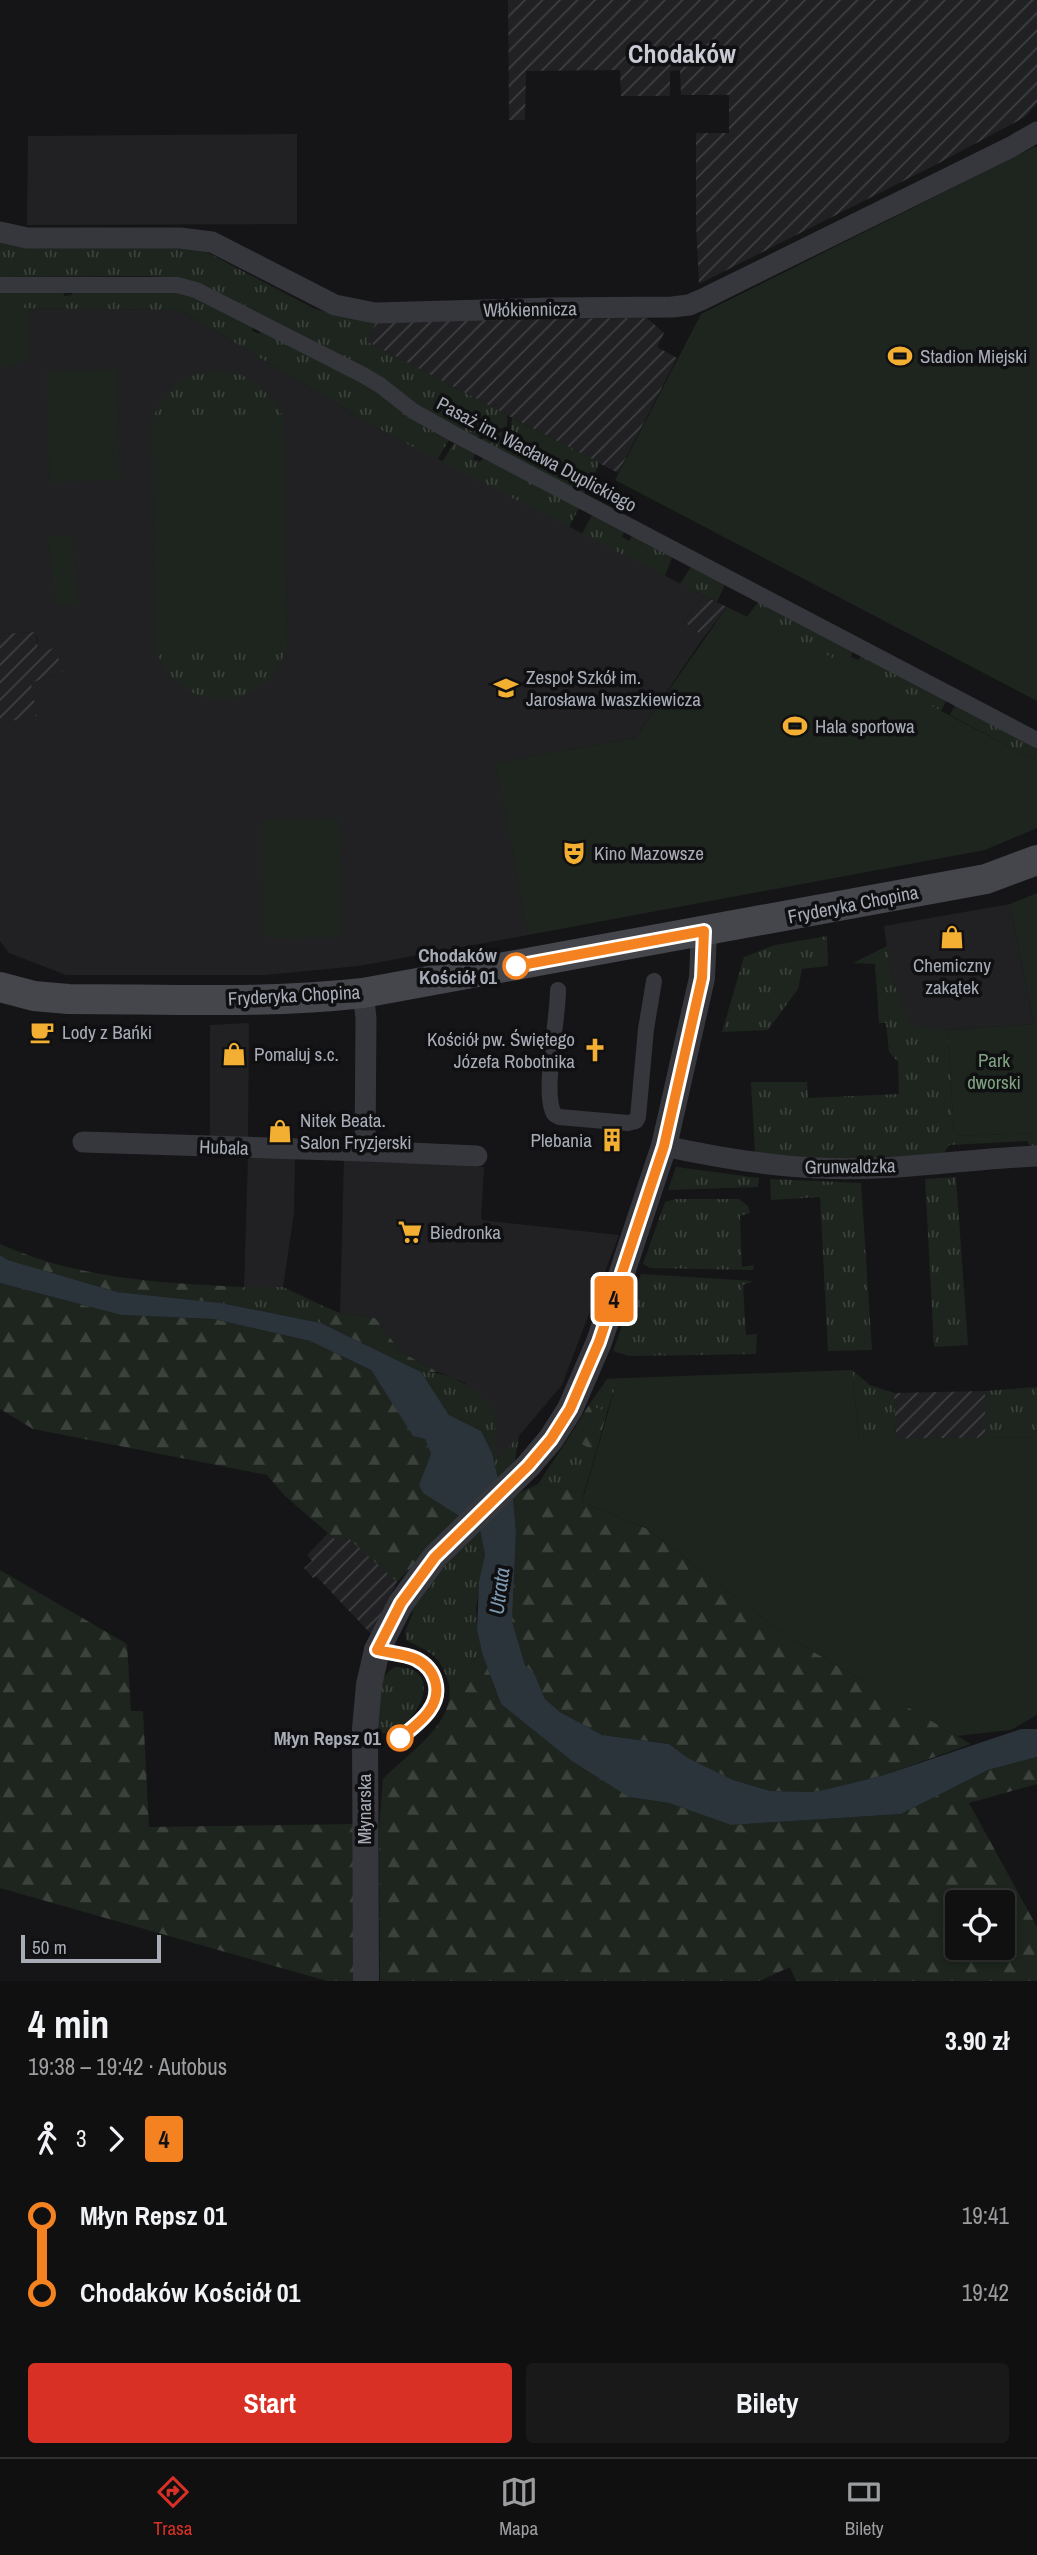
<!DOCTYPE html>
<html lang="pl">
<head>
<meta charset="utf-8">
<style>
  body { margin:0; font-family:"Archivo Narrow",sans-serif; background:#19191a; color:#f1f3f6; height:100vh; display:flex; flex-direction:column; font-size:26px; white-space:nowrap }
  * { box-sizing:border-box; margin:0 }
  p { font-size:23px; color:#9c9d9f }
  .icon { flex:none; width:38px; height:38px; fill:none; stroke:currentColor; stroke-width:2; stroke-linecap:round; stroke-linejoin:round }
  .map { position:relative; height:1981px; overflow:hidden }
  .side { display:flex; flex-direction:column; background:#101011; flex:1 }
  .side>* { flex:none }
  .badge { padding:0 14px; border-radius:5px; font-size:24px; line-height:46px }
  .buttons { position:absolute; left:945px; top:1890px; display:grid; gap:14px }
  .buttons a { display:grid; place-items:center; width:70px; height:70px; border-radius:7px; background:#101011; box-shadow:0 4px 10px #0003,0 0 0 2px #303031; font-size:35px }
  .scale { position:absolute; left:21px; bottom:18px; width:140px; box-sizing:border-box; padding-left:7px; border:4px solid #a7acb7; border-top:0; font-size:19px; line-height:24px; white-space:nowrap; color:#a7acb7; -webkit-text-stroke:5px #101012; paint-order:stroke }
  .map>.badge { position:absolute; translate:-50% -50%; box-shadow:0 0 0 4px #fff }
  .legs { display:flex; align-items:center; gap:10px; height:77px; padding:0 28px; font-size:23px }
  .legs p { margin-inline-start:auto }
  .head { display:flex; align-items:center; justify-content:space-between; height:119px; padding:0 28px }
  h1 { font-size:38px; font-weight:800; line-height:52px }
  .cta { display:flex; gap:14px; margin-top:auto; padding:14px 28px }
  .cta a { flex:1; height:80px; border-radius:7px; background:#d93025; color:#fff; font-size:28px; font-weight:800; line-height:80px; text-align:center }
  .cta a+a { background:#19191a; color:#f1f3f6 }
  ul { padding:0 28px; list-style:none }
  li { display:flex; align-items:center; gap:24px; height:77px; font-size:26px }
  li i { display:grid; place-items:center; width:10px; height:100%; margin:0 9px; background:currentColor }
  li i::after { content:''; width:18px; height:18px; margin:-9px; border:5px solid; border-radius:50%; background:#101011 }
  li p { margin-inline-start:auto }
  li:first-child i { background:linear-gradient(#0000 50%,currentColor 0) }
  li:last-child i { background:linear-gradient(currentColor 50%,#0000 0) }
  .tabs { display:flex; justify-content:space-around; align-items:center; height:98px; border-top:2px solid #303031; background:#101011; font-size:19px; color:#9c9d9f }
  .tabs a { display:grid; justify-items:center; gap:4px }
  .tabs .selected { color:#d93025 }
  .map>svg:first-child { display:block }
</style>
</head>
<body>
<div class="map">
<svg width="1037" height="1981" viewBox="0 0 1037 1981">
  <defs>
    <pattern id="industrial-furrows" width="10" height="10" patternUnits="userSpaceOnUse" patternTransform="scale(1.75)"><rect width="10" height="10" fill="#212124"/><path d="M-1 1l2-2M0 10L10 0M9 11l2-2" fill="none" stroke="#3e3f42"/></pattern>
    <pattern id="grass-tufts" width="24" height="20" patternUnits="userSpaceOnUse" patternTransform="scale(1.75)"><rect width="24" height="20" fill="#1d251e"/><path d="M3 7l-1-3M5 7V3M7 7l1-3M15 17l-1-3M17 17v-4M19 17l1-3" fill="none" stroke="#3b423c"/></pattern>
    <pattern id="forest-firs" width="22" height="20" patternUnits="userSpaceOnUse" patternTransform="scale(1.75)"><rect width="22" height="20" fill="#1d251e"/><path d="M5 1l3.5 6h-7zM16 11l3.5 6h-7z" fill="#3b423c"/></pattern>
  </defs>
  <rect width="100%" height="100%" fill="#151517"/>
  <!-- built -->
  <path fill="#212124" d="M297,134v90l-270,1 1,-89z
    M0,308l180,2 196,117 328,169 -20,26 20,15 -69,101 -138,25 31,172 -169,31 -94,9h-199l-57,-22 -9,-12v-218l36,-7 -5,-33 32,-11 -24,-19 -2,-17 -3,-1v-3l-34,2z
    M1010,904l24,120 -86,6 -36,-4 -21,-49 -7,-51z
    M249,1023l-1,117 -38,-1v-114z
    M248,1156l47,2 -1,55 -11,74h-39z
    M344,1159l140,8 -3,53 138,15 -57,150 -65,77 -32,-79 -27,-11 -37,-20 -26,-34 -35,-5z"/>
  <!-- industrial -->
  <path fill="url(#industrial-furrows)" d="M508,0h529v103l-12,14 -86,46 -240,121 -3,-61v-90h33v-38h-48l-1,-25 -10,1v25h-49l-1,-26 -94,1 -1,49h-16z
    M647,318l17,15 -7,14 20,11 -59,115 -252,-132 11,-21z
    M704,596l23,11 -23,30 -20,-15z
    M35,632l4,20 16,-4 8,24 -32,11 6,33 -37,7v-89z
    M985,1391v47l-89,1 -2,-46z
    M328,1533l10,9 7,-8 52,48 -26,52 -55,-58 -3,2 -9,-10 8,-7 -5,-6z"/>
  <!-- grass -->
  <path fill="url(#grass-tufts)" d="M0,241l199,7 116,61 22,6 40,5 -11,21 141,74v11l-32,12 -68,-39 -19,-18 -13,-8 -202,-95 -24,-2 -149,1z
    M0,290h63l1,6 8,-1v-5l99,1 26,7 56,28 -1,5 7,3 2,-4 117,61 43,34 28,15 -12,20 -61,-33 -196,-117 -180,-2z
    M216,370c34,2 52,19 68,48l-132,2c15,-32 29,-45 64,-50z
    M512,418l86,44v5l-15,28 -103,-55 31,-12z
    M454,443l21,10 -2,6 7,3 3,-4 96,50 -10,19 -127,-65z
    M592,515l32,17 -2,5 7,4 3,-5 40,21 -7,19 -83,-42z
    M691,567l34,17 -8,18 -37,-18z
    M758,602l95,49 -2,6 7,3 3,-4 85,45 -5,10 -194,-94z
    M287,647c-23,69 -107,70 -132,1z
    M955,705l82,43v13l-87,-46z
    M827,936l1,30 -26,3 -4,20 -30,41 -46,2 22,-75 31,-12z
    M887,946l4,31 21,48 36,5 6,106 83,-3v16h-5l-5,-8 -78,4 -6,9 -107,5 -81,-6 -4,-71h56l1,16 91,-4 -1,-32 -9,-10 -3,-29h-7l-4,-59 -22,-1z
    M676,1167l83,11 -1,9 -90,3z
    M956,1177l12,168 -34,2 -9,-168z
    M770,1179l91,4 11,167 -44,1 -8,-154 -49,3z
    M676,1199h63l9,7 2,7 -10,3 2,51 12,-2 -1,5 -103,-2 -7,-4 22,-62z
    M641,1274l113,7 -11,4 3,50 11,-1 -1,20 -127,2 -16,-5z
    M244,1287h39l38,18v18l-100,-20z
    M852,1370l18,15 24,8 2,46h-37z
    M421,1372c33,0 49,15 73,34l3,55 22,-26 -4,25 -16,24 -7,-31 -11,-22 -32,-16z
    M625,1378l-10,10 -8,24 -18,-7 18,-26z
    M1037,1387v50l-52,1v-47z
    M569,1437l27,15 -12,41 -46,-9z
    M480,1529l5,26 -9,53 1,22 5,23 -33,31c-10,-30 -16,-30 -43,-44l-1,-8 8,-20 -2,-2 19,-29z
    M395,1667c62,0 9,80 -19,64 2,-23 -3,-51 19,-64z"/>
  <!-- forest -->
  <path fill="url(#forest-firs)" fill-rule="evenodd" d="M0,1244c79,35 159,39 244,43l-23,16 -104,-11 -109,-32 -8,-5z
    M0,1283l121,32 93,4 96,22 61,29 42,65 12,4 6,15 -5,14 35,49 -64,65 -52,-47 -7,7 -54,-47 -17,-20 -234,-46 -33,-20z
    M321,1305l19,8 35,5 26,34 37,20h-17l-100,-49z
    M589,1405l18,7 -11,40 -27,-15z
    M538,1484l46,9 -2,9 66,27 137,106 186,109 -90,32 -66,16 -45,-1 -37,-11 -45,-22 -19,-14 -67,-9 -42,-23 -15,-13 -10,-24 -10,-10 -13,-44 4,-89 -3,-34 6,-5z
    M0,1570l127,74 4,67h12l6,116 204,-3v157h-26l-327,-93z
    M482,1653l19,51 128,93 40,6 62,22 170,-11 87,-44 49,-13v27l-68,19 68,124v54h-241l-6,-14 -31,14h-379l-1,-153 4,-49c24,-26 73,-54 66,-95zM957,1902h46v46h-46z"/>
  <!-- park -->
  <path fill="#1d251e" d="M1034,147h3v554l-422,-221 86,-166z
    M0,308h29l1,51 -30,11z
    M117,369l3,111 -70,2 -4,-111z
    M284,418l3,229 -132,1 -3,-228z
    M72,535l6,70 -22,1 -8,-70z
    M727,607l187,90 123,64v67l-52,22 -457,85 -32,-172 139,-25z
    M339,818l3,119 -78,1 -2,-118z
    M1037,893v240l-83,3 -6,-106 86,-6 -24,-120z
    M852,1370l7,69 178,-2v278l-26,15 -54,6 -172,-101 -137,-106 -66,-27 33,-114 10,-10z"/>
  <!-- water -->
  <path fill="#2b343b" d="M0,1255l8,5 109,32 104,11 100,20 100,49 28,43 32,16 11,22 7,30 14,15 3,34 -4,89 13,44 10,10 10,24 15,13 42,23 67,9 19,14 45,22 37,11 45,1 66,-16 140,-47h16v28l-49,13 -87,44 -170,11 -62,-22 -40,-6 -57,-36 -71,-57 -19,-51 -5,-23 2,-48 6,-27 -5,-26 -57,-36 -4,-8 12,-31 -6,-15 -12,-3 -42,-66 -61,-29 -96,-22 -93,-4 -121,-32z"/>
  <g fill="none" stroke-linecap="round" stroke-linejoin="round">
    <!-- pedestrian -->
    <path stroke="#36373c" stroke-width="16" d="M0,285h177l19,5 167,85 17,10 33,26 41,23 583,306
      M558,990c0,29 -14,95 -6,119 2,6 2,5 7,8l69,6 8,-2 2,-4 8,-88 8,-48"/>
    <!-- minor -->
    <path stroke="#36373c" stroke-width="21" d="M0,232l27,6h153l32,4 123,63 40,8 176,-5 121,-1 17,-2 14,-6 308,-152 26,-15
      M83,1142l282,9 1,-133 -3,-25
      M664,1146c51,11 101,20 154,22 73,4 146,-9 219,-12
      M365,1151l112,5"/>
    <!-- tertiary -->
    <path stroke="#36373c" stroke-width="26" d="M366,1981l-1,-252 4,-44 8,-35 24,-47 34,-46 93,-91 23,-27 19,-30 29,-67 65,-196 38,-168 2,-47"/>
    <!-- secondary -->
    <path stroke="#44464c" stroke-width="30" d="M0,987l34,9 34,3c98,0 198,5 295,-6l623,-114 51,-19"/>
  </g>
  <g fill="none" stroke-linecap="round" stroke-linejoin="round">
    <!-- line-1 casing -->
    <g stroke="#fff" stroke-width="16">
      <path id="line-1" d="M400,1738c10,-8 22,-17 29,-27 14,-19 7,-42 -13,-52 -11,-5 -27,-6 -39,-9l24,-47 34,-46 93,-91 23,-27 19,-30 29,-67 65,-196 38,-168 2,-47 -188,35"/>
    </g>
    <!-- line-1 -->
    <use href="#line-1" stroke="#f58220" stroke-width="10"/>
  </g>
  <!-- icons -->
  <defs>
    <g id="stadium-bare" transform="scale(1.89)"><path d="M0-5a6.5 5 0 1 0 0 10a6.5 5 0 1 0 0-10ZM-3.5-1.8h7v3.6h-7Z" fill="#f2af32" stroke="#101012" stroke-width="2.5" paint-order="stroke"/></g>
    <g id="school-bare" transform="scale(1.89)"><path d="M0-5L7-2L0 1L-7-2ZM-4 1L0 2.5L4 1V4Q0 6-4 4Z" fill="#f2af32" stroke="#101012" stroke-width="2.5" paint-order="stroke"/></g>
    <g id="theatre-bare" transform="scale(1.89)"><path d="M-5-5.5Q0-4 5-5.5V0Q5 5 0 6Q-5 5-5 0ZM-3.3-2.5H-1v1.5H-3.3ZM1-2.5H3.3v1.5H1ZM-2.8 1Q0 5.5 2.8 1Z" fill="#f2af32" stroke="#101012" stroke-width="2.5" paint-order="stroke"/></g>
    <g id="shop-bare" transform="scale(1.89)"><path d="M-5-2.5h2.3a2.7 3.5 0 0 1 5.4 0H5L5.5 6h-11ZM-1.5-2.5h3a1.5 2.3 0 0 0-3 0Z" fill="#f2af32" stroke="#101012" stroke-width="2.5" paint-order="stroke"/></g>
    <g id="cafe-bare" transform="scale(1.89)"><path d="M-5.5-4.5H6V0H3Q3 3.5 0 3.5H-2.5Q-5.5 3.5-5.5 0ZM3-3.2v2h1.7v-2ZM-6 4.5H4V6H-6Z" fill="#f2af32" stroke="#101012" stroke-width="2.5" paint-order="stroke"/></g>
    <g id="church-bare" transform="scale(1.89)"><path d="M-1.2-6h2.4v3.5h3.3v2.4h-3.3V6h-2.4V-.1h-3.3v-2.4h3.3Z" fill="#f2af32" stroke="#101012" stroke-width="2.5" paint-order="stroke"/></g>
    <g id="building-bare" transform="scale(1.89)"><path d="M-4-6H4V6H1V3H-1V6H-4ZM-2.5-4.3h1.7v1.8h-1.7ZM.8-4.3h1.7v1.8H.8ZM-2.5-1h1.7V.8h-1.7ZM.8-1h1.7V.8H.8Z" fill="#f2af32" stroke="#101012" stroke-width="2.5" paint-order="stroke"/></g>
    <g id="supermarket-bare" transform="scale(1.89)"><path d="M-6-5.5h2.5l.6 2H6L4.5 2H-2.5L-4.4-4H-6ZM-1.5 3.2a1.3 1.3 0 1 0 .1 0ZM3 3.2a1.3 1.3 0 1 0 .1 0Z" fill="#f2af32" stroke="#101012" stroke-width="2.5" paint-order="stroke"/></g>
  </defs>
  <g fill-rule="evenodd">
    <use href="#stadium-bare" x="900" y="356"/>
    <use href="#school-bare" x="506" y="688"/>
    <use href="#stadium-bare" x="795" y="726"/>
    <use href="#theatre-bare" x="574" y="853"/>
    <use href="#shop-bare" x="952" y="937"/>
    <use href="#cafe-bare" x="42" y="1032"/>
    <use href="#church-bare" x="595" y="1050"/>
    <use href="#shop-bare" x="234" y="1054"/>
    <use href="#shop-bare" x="280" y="1131"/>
    <use href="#building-bare" x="612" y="1140"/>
    <use href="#supermarket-bare" x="410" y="1232"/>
  </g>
  <!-- markers -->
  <g fill="#fff" stroke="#f58220" stroke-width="3.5">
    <circle cx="516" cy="966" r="12"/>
    <circle cx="400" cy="1738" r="12"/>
  </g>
  <g text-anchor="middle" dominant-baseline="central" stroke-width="7" stroke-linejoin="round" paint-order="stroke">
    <!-- street labels -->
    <g font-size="19" fill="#a7acb7" stroke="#101012">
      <text transform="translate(530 309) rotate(-1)">Włókiennicza</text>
      <text transform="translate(537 454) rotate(28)">Pasaż im. Wacława Duplickiego</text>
      <text transform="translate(853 904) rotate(-11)">Fryderyka Chopina</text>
      <text transform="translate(294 995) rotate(-3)">Fryderyka Chopina</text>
      <text transform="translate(224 1147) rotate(2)">Hubala</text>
      <text transform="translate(850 1166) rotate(-1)">Grunwaldzka</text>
      <text transform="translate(364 1809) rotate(-90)">Młynarska</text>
    </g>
    <!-- poi labels -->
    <g font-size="19" fill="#a7acb7" stroke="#101012" text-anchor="start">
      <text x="920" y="356">Stadion Miejski</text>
      <text x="526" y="677">Zespoł Szkół im.<tspan x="526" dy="22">Jarosława Iwaszkiewicza</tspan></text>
      <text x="815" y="726">Hala sportowa</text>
      <text x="594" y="853">Kino Mazowsze</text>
      <text x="952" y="965" text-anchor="middle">Chemiczny<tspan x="952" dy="22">zakątek</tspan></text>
      <text x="62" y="1032">Lody z Bańki</text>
      <text x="575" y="1039" text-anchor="end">Kościół pw. Świętego<tspan x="575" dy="22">Józefa Robotnika</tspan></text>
      <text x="254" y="1054">Pomaluj s.c.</text>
      <text x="300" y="1120">Nitek Beata.<tspan x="300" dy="22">Salon Fryzjerski</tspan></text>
      <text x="592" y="1140" text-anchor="end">Plebania</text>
      <text x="430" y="1232">Biedronka</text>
    </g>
    <!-- stop labels -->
    <g font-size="19" font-weight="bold" fill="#a7acb7" stroke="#101012" text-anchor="end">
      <text x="497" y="955">Chodaków<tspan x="497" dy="22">Kościół 01</tspan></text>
      <text x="381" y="1738">Młyn Repsz 01</text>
    </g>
    <!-- park labels -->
    <g font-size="19" fill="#7ea280" stroke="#101012">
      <text x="994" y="1060">Park<tspan x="994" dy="22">dworski</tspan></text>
    </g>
    <!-- water labels -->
    <g font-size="21" font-style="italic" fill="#7e9ab2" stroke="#101012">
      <text transform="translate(499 1591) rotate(-82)">Utrata</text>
    </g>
    <!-- district labels -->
    <g font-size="26" font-weight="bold" fill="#c8cbd3" stroke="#101012">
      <text x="682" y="53">Chodaków</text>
    </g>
  </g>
</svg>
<div class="buttons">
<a><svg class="icon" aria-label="locate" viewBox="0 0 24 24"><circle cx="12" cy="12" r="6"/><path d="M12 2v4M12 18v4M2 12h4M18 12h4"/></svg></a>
</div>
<div class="scale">50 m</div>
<b class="badge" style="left:614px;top:1299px;background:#f58220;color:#111">4</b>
</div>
<section class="side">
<div class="head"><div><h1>4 min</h1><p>19:38 – 19:42 · Autobus</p></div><b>3.90 zł</b></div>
<div class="legs"><svg class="icon" aria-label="walk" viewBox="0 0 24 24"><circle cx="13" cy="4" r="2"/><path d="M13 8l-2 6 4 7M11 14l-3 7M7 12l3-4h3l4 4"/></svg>3<svg class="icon" aria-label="forward" viewBox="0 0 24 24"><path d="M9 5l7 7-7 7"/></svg><b class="badge" style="background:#f58220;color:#111">4</b></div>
<ul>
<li><i style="color:#f58220"></i><b>Młyn Repsz 01</b><p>19:41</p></li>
<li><i style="color:#f58220"></i><b>Chodaków Kościół 01</b><p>19:42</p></li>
</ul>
<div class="cta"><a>Start</a><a>Bilety</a></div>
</section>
<nav class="tabs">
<a class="selected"><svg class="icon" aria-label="directions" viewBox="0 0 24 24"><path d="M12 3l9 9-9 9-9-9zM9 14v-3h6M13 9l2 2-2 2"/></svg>Trasa</a>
<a><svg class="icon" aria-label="map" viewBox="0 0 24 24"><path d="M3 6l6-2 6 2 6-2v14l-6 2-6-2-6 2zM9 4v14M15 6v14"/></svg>Mapa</a>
<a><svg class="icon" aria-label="tickets" viewBox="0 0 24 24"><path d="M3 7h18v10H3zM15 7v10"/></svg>Bilety</a>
</nav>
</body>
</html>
